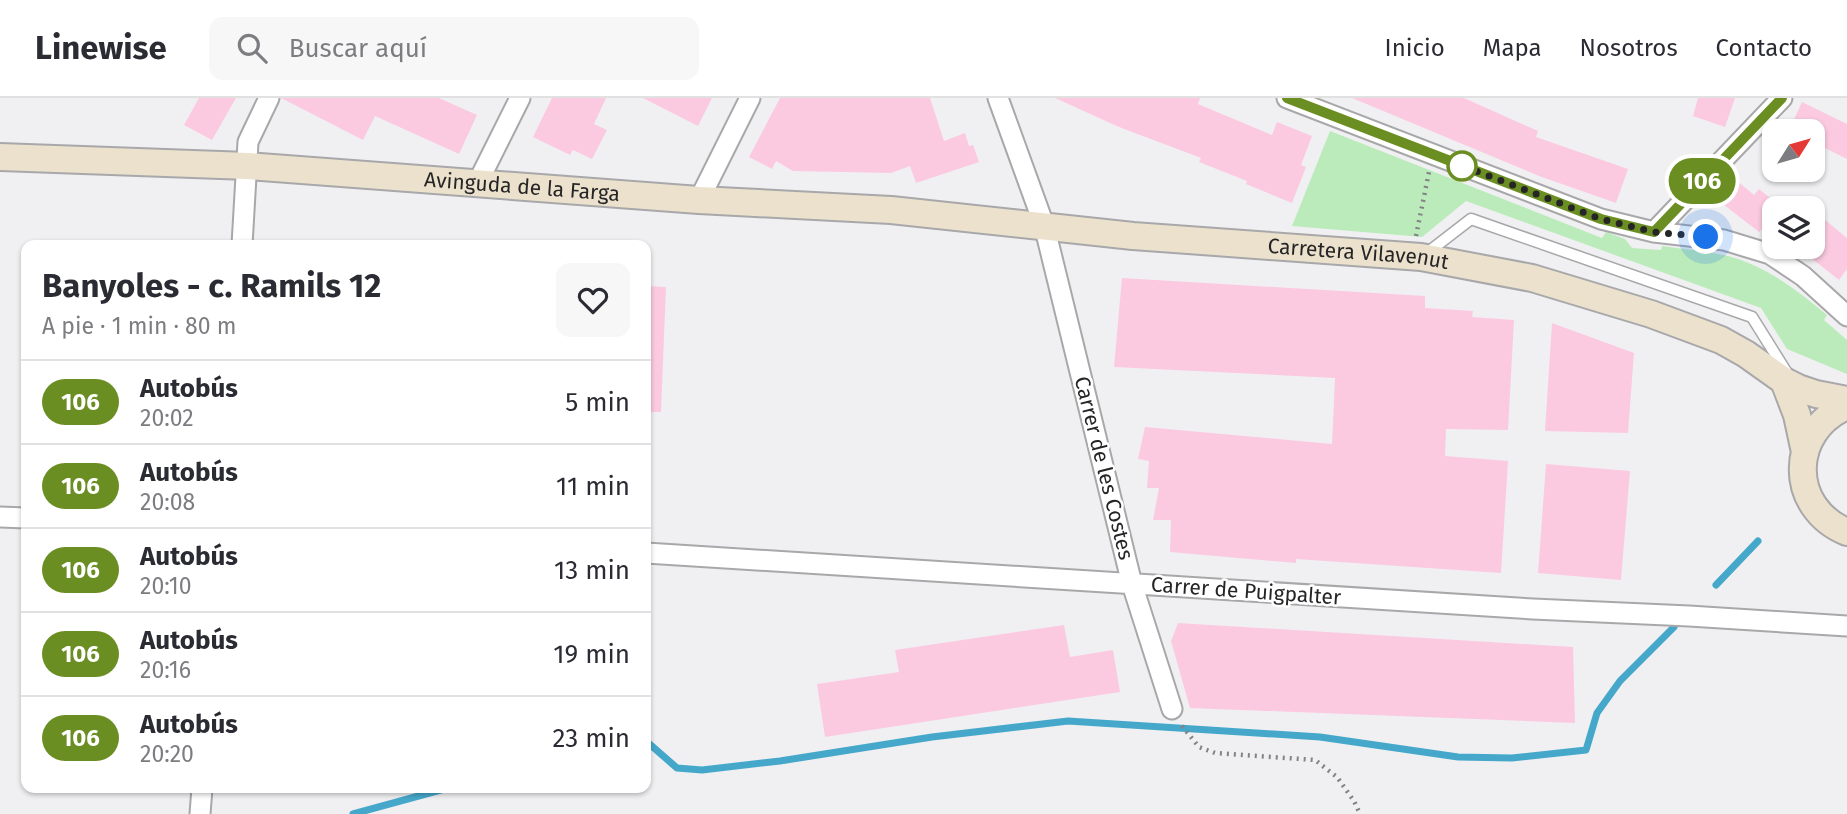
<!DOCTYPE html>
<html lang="es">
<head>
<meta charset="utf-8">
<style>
  body { margin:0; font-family:"Fira Sans",sans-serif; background:#f7f7f7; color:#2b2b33; height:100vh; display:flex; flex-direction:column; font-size:26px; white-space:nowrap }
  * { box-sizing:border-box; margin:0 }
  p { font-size:23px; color:#7c7c81 }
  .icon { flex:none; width:38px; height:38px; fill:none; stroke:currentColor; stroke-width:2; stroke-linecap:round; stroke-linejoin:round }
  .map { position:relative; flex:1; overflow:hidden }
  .panel { position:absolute; left:21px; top:142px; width:630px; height:553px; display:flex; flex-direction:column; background:#fff; border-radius:14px; box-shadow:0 2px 5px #0004 }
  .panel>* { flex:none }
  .badge { padding:0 14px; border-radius:23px; font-size:24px; line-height:46px }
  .needle { width:46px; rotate:53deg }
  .tools { position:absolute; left:1762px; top:21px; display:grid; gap:14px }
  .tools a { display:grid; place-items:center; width:63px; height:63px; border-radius:14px; background:#fff; box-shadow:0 2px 5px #0004; font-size:35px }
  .you { position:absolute; width:35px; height:35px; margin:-18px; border:5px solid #fff; border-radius:50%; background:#1a73e8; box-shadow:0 0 0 10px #1a73e833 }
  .map>.badge { position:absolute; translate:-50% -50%; box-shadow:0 0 0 4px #fff }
  .round { display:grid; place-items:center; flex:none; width:74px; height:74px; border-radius:14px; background:#f7f7f7 }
  .summary { display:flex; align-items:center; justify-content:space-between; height:119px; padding:0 21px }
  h1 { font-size:33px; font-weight:700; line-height:52px }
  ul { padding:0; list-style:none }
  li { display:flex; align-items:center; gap:21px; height:84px; padding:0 21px; border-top:2px solid #e1e1e2 }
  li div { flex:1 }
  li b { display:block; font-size:26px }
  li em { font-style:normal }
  li .badge { min-width:77px; font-weight:700; text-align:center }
  header { display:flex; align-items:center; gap:42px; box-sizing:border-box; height:98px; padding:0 35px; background:#fff; border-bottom:2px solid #e1e1e2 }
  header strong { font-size:33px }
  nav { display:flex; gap:38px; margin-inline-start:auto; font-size:24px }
  .search { width:490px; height:63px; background:#f7f7f7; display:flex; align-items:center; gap:18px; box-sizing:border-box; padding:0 24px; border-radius:14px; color:#7c7c81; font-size:26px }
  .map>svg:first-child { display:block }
</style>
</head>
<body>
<header>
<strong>Linewise</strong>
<div class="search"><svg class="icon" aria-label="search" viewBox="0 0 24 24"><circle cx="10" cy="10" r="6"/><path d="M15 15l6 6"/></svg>Buscar aquí</div>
<nav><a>Inicio</a><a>Mapa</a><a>Nosotros</a><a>Contacto</a></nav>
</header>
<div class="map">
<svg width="1847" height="716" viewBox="0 0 1847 716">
  <rect width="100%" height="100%" fill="#f0f0f2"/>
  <!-- green -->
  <path fill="#bbebbb" d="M1330,33l272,107 4,-6 19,7 7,9 29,2 1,-4c22,3 44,5 66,10 38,10 69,34 99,59l-3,5 23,20v34l-60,-25 -26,-41 -295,-107 -44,36 -130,-11z"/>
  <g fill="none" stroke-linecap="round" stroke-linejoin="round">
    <!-- stream -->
    <path stroke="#45a8ca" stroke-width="7" d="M1716,487l42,-44
      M646,643l31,27 25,2 78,-9 152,-24 136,-16 252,16 138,20 54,1 74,-8 11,-37 23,-32 54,-54
      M353,716l95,-26"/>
  </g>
  <!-- building -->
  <path fill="#fbcae0" d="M199,0h37l-24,42 -28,-15z
    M281,0h158l38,17 -18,39 -84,-38 -12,24z
    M552,0h54l-12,26 13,6 -15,29 -19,-9 -3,5 -37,-18z
    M643,0h69l-14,28z
    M780,0h150l14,43 21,-8 4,13 4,-1 6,17 -63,21 -6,-17 -19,7 -98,-2 -17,-10 -4,8 -23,-12z
    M1055,0h145l-2,6 74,31 5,-13 35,14 -11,29 5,2 -14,36 -46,-19 1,-3 -48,-19 2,-4 -82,-31z
    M1352,0h112l74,33 -2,6 92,32 -12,34 -77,-27z
    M1698,0h37l-10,29 -32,-11z
    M1802,4l45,22v35l-28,-14 2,-5 -8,-4v-5h-11l-11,-5z
    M1736,82l18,15 5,-6 15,12v39l-12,-11 -3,3 -40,-31z
    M1813,112l34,28v31l-8,11 -42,-33h16z
    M1122,180l303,18v12l48,3 -1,6 42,3 -6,110 -62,-1 -1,27 63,5 -7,112 -205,-14v4l-126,-11 1,-32h-18l6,-32h-12l2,-27 -11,-2 7,-32 187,17 3,-66 -221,-11z
    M646,188l20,1 -5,125h-15z
    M1552,225l82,30 -6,80 -83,-2z
    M1546,366l84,7 -9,109 -83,-7z
    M1178,525l395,24 2,76 -385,-15 -19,-67z
    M1064,527l6,32 43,-7 7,42 -295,45 -8,-53 82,-12 -4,-22z"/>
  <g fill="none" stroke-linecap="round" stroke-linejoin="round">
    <!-- lane casing -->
    <g stroke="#a8a8aa" stroke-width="13">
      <path id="lane" d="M1427,155l44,-34 281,98 35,56"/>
    </g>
    <!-- street casing -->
    <g stroke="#a8a8aa" stroke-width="23">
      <path id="street" d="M998,0l46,127 88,359 40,125
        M1287,0l314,121 53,13 70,8 46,14 33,22 44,40
        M478,84l42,-84
        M699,102l51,-102
        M1654,134l128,-134
        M242,147l6,-103 21,-44
        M0,419l26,1
        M646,455l887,56 156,7 158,10
        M200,716l2,-26"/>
    </g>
    <!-- secondary casing -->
    <g stroke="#a8a8aa" stroke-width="30">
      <g id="secondary">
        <path id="s1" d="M0,59l248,9 451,34 192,10 242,26 288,21 111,21 119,36 70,26 25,14 38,27 14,7 18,6 31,6"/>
        <path d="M1784,283l13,34 8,37"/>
        <path d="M1847,308c-59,25 -59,102 0,126"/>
      </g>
    </g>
    <!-- path -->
    <path stroke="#838385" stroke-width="4.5" stroke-dasharray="2 5" stroke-linecap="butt" d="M1416,138l13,-64
      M1182,628l17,21 16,6 100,7 22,17 17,24 6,13"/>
    <!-- lane -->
    <use href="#lane" stroke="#fff" stroke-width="10"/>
    <!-- street -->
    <use href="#street" stroke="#fff" stroke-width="19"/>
    <!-- secondary -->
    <use href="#secondary" stroke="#ebe1cc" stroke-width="26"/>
  </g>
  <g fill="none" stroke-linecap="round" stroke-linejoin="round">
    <!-- line casing -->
    <g stroke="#fff" stroke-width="16">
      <path id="line" d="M1287,0l314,121 53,13 128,-134"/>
    </g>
    <!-- line -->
    <use href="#line" stroke="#6b8e23" stroke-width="10"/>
    <!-- walk -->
    <path stroke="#252526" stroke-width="7" stroke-dasharray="0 12.6" d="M1462,68l-4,-2 143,55 53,13 52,5"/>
  </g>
  <!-- markers -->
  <circle fill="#fff" stroke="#6b8e23" stroke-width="3.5" cx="1462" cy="68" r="14"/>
  <g text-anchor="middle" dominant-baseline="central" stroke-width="5" stroke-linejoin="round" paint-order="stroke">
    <!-- street labels -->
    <g font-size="21" fill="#252526" stroke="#fff">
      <text stroke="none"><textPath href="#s1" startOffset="523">Avinguda de la Farga</textPath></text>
      <text stroke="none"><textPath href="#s1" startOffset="1362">Carretera Vilavenut</textPath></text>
      <text transform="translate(1104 370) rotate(76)">Carrer de les Costes</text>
      <text transform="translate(1246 493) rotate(4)">Carrer de Puigpalter</text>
    </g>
  </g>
</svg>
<div class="tools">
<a><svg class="needle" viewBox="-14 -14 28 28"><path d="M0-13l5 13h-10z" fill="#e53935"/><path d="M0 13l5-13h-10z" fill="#7c7c81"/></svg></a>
<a><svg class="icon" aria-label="layers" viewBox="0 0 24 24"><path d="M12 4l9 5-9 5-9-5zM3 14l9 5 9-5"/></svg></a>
</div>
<div class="you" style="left:1706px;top:139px"></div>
<b class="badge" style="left:1702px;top:83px;background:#6b8e23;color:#fff">106</b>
<section class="panel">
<div class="summary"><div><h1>Banyoles - c. Ramils 12</h1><p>A pie · 1 min · 80 m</p></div><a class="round"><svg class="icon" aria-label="heart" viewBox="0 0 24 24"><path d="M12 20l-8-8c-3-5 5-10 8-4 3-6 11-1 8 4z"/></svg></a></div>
<ul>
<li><span class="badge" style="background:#6b8e23;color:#fff">106</span><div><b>Autobús</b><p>20:02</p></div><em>5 min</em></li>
<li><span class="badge" style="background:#6b8e23;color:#fff">106</span><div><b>Autobús</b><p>20:08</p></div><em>11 min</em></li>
<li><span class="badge" style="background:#6b8e23;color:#fff">106</span><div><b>Autobús</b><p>20:10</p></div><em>13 min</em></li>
<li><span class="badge" style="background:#6b8e23;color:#fff">106</span><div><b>Autobús</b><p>20:16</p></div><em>19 min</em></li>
<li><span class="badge" style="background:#6b8e23;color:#fff">106</span><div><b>Autobús</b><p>20:20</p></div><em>23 min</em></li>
</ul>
</section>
</div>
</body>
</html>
